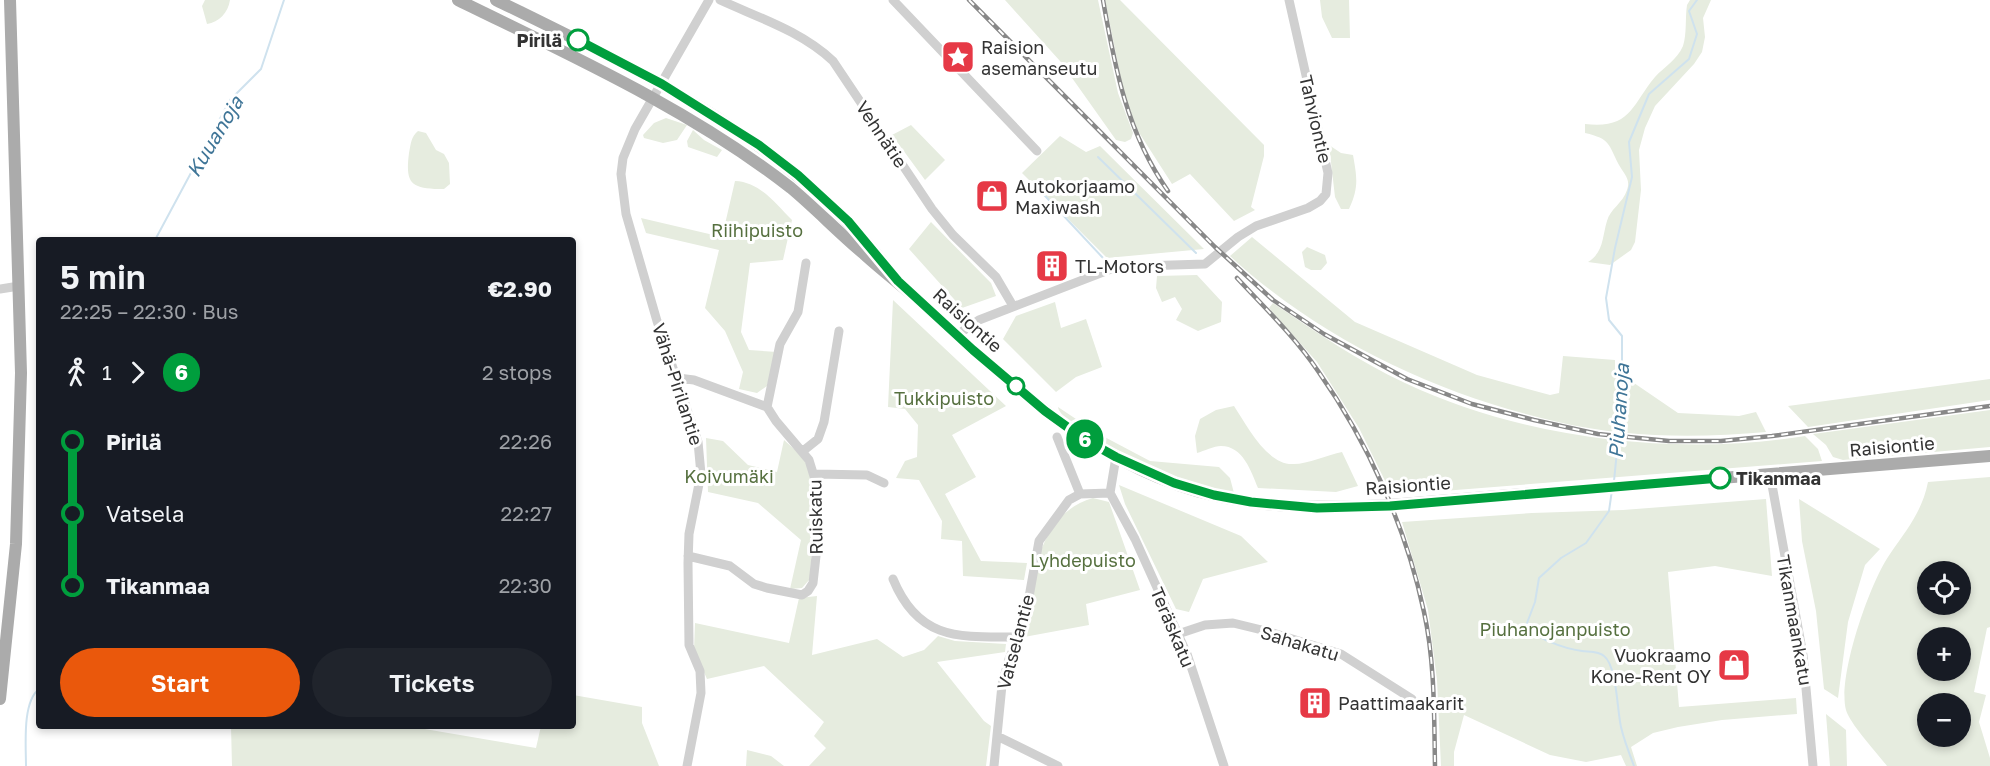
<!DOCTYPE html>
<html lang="en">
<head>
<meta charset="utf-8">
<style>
  body { margin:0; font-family:"Golos Text",sans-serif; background:#20242c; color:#f1f3f6; height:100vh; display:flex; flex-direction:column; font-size:22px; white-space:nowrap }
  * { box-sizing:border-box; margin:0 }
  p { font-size:20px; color:#9ea1a6 }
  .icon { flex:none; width:33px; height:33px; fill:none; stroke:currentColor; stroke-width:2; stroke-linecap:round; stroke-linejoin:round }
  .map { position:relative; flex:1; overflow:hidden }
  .details { position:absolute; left:36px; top:237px; width:540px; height:492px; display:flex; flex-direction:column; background:#171b24; border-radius:6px; box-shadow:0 3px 9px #0003 }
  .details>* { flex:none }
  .badge { padding:0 12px; border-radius:20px; font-size:21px; line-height:39px }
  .fabs { position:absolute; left:1917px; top:561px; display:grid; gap:12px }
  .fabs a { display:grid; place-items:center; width:54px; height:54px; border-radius:50%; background:#171b24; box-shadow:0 3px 9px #0003; font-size:30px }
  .map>.badge { position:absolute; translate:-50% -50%; box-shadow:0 0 0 3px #fff }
  .legs { display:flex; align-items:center; gap:9px; height:66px; padding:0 24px; font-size:20px }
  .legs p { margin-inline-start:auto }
  .head { display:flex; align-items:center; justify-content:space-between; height:102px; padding:0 24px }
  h1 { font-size:33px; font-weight:600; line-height:45px }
  .cta { display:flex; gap:12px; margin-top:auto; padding:12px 24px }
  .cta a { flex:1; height:69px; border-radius:36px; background:#ea580c; color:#fff; font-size:24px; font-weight:600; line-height:69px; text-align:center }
  .cta a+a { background:#20242c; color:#f1f3f6 }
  ul { padding:0 24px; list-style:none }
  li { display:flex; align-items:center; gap:21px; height:72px; font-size:22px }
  li i { display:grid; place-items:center; width:9px; height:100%; margin:0 8px; background:currentColor }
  li i::after { content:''; width:15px; height:15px; margin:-8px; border:4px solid; border-radius:50%; background:#171b24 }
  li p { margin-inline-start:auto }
  li:first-child i { background:linear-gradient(#0000 50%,currentColor 0) }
  li:last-child i { background:linear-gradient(currentColor 50%,#0000 0) }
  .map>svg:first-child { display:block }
</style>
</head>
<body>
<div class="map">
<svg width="1990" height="766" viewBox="0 0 1990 766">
  <rect width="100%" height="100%" fill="#fff"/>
  <!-- green -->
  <path fill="#e6ecdf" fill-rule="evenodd" d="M205,0h25c-2,13 -11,22 -23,24l-5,-18z
    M1005,0h93l20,93 15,40 -2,6 -6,3 -9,-2 -56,-79z
    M1105,0h15l144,145v11l-13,51 4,3 -21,11 -44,-47 -18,10 -34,-53 -14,-37z
    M1320,0h29l1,38h-18l-10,-21z
    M1690,0h21l-8,18 2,19 -3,15 -8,12 -39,42 -10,22 -6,22 2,40 -6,52 -4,8 -21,15 -22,-3c16,-10 14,-25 19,-41 3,-12 16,-18 20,-31 4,-11 -3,-16 -8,-25 -11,-21 -8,-26 -34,-32v-9c46,5 46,-18 70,-47 9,-10 22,-17 28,-31 4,-12 2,-28 4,-41z
    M666,118l21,7 -10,15 -14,3 -19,-5 -1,-3 11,-12z
    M911,125l34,35 -20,20 -33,-45z
    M693,130l11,10 18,10 -5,7 -29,-10 -1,-6z
    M418,131l8,2 10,17 8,4 5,9 1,21 -6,5c-33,0 -39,-5 -35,-36 2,-10 2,-16 9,-22z
    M1060,136l26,16 14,-6 104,103 -97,9 -85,-85z
    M1329,145l12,8 12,2c4,23 6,32 -4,54h-8l-6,-12z
    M735,181c25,1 40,22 57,39l-9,40 -33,3 -9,69 8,18 28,2 -10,34 -10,7 -18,-4 4,-17 -18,-41 -20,-23 14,-58 -73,-17 -5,-15 81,19z
    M931,222l60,61 5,13 -34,12 -53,-59z
    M1252,237l103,85 122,53 73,20 9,-2 4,-37 52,4v10l63,43 61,3 17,-4 10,20c-68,6 -140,6 -208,-10 -120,-27 -237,-82 -328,-166z
    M1307,247l18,8 2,8 -6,7h-10l-6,-3 -3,-15z
    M1197,275l25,27 -1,20 -23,9 -22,-11 6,-11 -7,-12 -13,5 -6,-14 1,-12z
    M893,300l113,106 -54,29 24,42 -31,17 36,67 46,2 -3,17 -61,-4 -1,-35 -21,-2 1,-18 -23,-41 -23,-2 9,-17 12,-4 1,-32 -13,-16 -17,-2z
    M1055,302l6,26 25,-9 16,48 -26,10 -20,15 -53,-53 13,-23z
    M1273,303c43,29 85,58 132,80 118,56 271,74 400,53l13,13 4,12 -430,34 -33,-67 -42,-66 -48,-54z
    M1990,379v21l-182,27 -20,-21z
    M1234,406c12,18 32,58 58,58 13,1 36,-9 50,-12l16,34 -22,6 -78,-4c-7,-17 -15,-42 -37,-42 -7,0 -17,5 -24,7l-2,-17 5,-17 16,-9z
    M1058,407l39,26 53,28 69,6 11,11 4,15c-16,-3 -33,-7 -49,-13 -22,-8 -125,-53 -127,-73z
    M1990,410v37l-147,13 -10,-3 -7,-12 -13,-11z
    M706,438l17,3 25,24 29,7 7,-32 20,18 11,29 -5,92 -8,9 -12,1 11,-49 -43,-37 -50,-11z
    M1990,477v150l-3,1 -13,64 12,3 -7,27 11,36v8h-103c-10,-13 -37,-42 -41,-56 -9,-33 24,-128 44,-156 17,-25 32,-42 38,-72zM1928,572h32v32h-32zM1928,638h32v32h-32zM1928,704h32v32h-32z
    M1119,485l122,51 27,26 -65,17 -14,33 -13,-3 -51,-105z
    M1093,498l16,4 31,88 -54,14 3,21 -65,12c8,-50 10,-122 69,-139z
    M1766,499l6,77 -57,-10 -47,6 11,135 117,-9 1,16 -75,6 -44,7 -25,6 -22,14 6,19h-11l-5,-11 -35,7 -36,-7 -86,-40 -10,37v14h-13l-4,-86 -9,-70 -26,-88 130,-9 91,-3z
    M1799,499l81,50 -15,16 -17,57 -10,76 -14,-9 -8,-78 -14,-70z
    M817,596l-5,59 65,-16 26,18 21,-7 14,-14 17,5 51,3 -1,8 -68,10 47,59 7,5 -5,40h-177l17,-18 -12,-12 10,-14 -60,-56 -57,13 -13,-29 1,-27 94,20 10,-45z
    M573,695l69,12v16l17,43h-427l-1,-40h176l129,22 5,-22h32z
    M1826,714l20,16 1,36h-17z
    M747,750l24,6 13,10h-38z"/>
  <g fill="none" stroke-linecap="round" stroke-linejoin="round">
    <!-- stream -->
    <path stroke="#cfe2ee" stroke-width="2" d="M1098,157l98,96
      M1033,183l70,75
      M155,240l75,-140 31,-31 23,-69
      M1614,481l8,-80v-65l-13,-16 -3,-22 9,-50 17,-71 -3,-35 20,-48 40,-35 8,-25 -8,-23 8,-11
      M1612,490l-3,21 -23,32 -25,15 -22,20 -4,24 -8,21c3,15 40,26 55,28 6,1 17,0 22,5 13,10 13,54 17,71 3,13 8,26 13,39
      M26,766c0,-20 -4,-64 13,-77"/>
    <!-- minor -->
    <path stroke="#d0d0d0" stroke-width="9" d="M720,0c39,18 81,31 113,61l99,148 21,26 43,42 17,29
      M893,0l144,151
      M0,289l19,-3
      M957,335l22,-15 132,-51 29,-3 65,-2 33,-27 18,-11 52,-18 12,-7 6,-7 2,-21 -39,-173
      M678,378l16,2 73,27 9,14 33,39 8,26v61l-4,36 -5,8 -6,4 -35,-7 -13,-4 -24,-18 -42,-10
      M767,407l13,-63 18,-32 8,-49
      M1057,437l23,57
      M803,451l15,-12 6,-17 15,-91
      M1116,457l-6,36 25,46 52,115 37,112
      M815,474l52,1 17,8
      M1770,474l33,181 10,111
      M893,579c26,63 68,58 126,58
      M1178,634l27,-9 28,-2 33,8 75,23 71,45
      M997,736l61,30
      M687,766l14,-73 -1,-22 -11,-26 -1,-82 1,-29 12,-60 -3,-32 -41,-121 -31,-107 -5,-40 2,-16 12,-29 74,-129
      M994,766l8,-81 7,-26 15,-34 15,-84 30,-41 11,-6 30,-1"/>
    <!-- major -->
    <path stroke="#ababab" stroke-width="12" d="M458,0c114,56 232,109 333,188 25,21 48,45 73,66 22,20 45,37 67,57 83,77 171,159 285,185 58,13 115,12 174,9l600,-49
      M496,0c142,70 290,138 390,266
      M0,699l16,-155 5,-171 -11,-373"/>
    <!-- rail casing -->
    <g stroke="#888" stroke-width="4.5">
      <path id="rail" d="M969,0l246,247 58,53 51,34 83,45 65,25 62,16 64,14 71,7h52l51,-5 218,-30
        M1103,0c12,68 24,133 65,191
        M1237,278c28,30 58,59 81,93 50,71 88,156 106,241 11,50 10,103 11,154"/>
    </g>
    <!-- rail -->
    <use href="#rail" stroke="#fff" stroke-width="2" stroke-dasharray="7" stroke-linecap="butt"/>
  </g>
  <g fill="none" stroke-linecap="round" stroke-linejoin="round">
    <!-- line-1 casing -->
    <g stroke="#fff" stroke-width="14">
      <path id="line-1" d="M578,40l84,44 97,61 39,30 50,46 50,60 75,69 72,61 39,28 32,18 58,26 40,12 37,7 66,6 73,-2 330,-28"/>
    </g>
    <!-- line-1 -->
    <use href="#line-1" stroke="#009e3d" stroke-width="9"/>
  </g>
  <!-- icons -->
  <defs>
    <g id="sight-square" transform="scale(1.725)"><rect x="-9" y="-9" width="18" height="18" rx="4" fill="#e63946" stroke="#fff"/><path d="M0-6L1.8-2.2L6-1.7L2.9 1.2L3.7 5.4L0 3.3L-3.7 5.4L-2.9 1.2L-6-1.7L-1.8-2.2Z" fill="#fff"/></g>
    <g id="shop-square" transform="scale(1.725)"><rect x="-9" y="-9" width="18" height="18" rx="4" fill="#e63946" stroke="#fff"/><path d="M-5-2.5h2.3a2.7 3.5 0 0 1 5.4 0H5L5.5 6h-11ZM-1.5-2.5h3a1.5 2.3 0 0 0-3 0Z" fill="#fff"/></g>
    <g id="building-square" transform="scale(1.725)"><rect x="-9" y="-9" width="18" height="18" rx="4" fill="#e63946" stroke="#fff"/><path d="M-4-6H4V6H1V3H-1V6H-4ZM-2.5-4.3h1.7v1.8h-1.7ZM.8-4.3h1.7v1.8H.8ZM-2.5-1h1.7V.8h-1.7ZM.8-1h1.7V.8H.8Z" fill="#fff"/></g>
  </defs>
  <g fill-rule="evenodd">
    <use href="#sight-square" x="958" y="57"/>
    <use href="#shop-square" x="992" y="196"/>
    <use href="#building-square" x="1052" y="266"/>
    <use href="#shop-square" x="1734" y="665"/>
    <use href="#building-square" x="1315" y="703"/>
  </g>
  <!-- markers -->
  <g fill="#fff" stroke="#009e3d" stroke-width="3">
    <circle cx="578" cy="40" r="10"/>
    <circle cx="1016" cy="386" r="8"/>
    <circle cx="1720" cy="478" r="10"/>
  </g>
  <g text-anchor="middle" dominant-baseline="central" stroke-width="6" stroke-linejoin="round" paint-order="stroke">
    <!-- stop labels -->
    <g font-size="18" font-weight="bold" fill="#333" stroke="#fff" text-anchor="end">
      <text x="562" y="40">Pirilä</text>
      <text x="1736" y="478" text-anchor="start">Tikanmaa</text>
    </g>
    <!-- poi labels -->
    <g font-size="18" fill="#333" stroke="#fff" text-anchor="start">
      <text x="981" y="47">Raision<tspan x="981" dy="21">asemanseutu</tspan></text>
      <text x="1015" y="186">Autokorjaamo<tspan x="1015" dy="21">Maxiwash</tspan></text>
      <text x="1075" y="266">TL-Motors</text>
      <text x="1711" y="655" text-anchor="end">Vuokraamo<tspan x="1711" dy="21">Kone-Rent OY</tspan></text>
      <text x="1338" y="703">Paattimaakarit</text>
    </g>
    <!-- street labels -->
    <g font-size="18" fill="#333" stroke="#fff">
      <text transform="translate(1316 119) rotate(77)">Tahviontie</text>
      <text transform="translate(882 134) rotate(56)">Vehnätie</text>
      <text transform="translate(968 320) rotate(42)">Raisiontie</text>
      <text transform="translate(678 384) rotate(72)">Vähä-Pirilantie</text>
      <text transform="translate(1892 446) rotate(-5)">Raisiontie</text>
      <text transform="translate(1408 485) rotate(-4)">Raisiontie</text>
      <text transform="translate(815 517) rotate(-91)">Ruiskatu</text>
      <text transform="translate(1795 620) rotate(80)">Tikanmaankatu</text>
      <text transform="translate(1173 627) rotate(67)">Teräskatu</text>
      <text transform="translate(1015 642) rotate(-75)">Vatselantie</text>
      <text transform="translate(1300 643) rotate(17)">Sahakatu</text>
    </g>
    <!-- park labels -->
    <g font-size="18" fill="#56703f" stroke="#fff">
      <text x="757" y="230">Riihipuisto</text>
      <text x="944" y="398">Tukkipuisto</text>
      <text x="729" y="476">Koivumäki</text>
      <text x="1083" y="560">Lyhdepuisto</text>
      <text x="1555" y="629">Piuhanojanpuisto</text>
    </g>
    <!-- water labels -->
    <g font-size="20" font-style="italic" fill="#3f7597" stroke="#fff">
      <text transform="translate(214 136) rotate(-59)">Kuuanoja</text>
      <text transform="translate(1618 411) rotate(-86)">Piuhanoja</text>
    </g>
  </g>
</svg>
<div class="fabs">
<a><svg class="icon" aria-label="locate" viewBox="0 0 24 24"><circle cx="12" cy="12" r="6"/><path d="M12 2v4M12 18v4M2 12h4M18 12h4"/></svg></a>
<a>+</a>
<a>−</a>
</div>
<b class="badge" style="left:1085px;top:439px;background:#009e3d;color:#fff">6</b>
<section class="details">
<div class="head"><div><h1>5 min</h1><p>22:25 – 22:30 · Bus</p></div><b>€2.90</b></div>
<div class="legs"><svg class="icon" aria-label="walk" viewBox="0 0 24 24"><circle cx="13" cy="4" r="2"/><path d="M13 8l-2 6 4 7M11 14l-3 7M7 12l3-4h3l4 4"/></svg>1<svg class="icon" aria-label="forward" viewBox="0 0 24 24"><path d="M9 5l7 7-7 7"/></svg><b class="badge" style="background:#009e3d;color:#fff">6</b><p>2 stops</p></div>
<ul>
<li><i style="color:#009e3d"></i><b>Pirilä</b><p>22:26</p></li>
<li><i style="color:#009e3d"></i><span>Vatsela</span><p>22:27</p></li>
<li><i style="color:#009e3d"></i><b>Tikanmaa</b><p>22:30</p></li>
</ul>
<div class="cta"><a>Start</a><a>Tickets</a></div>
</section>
</div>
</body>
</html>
